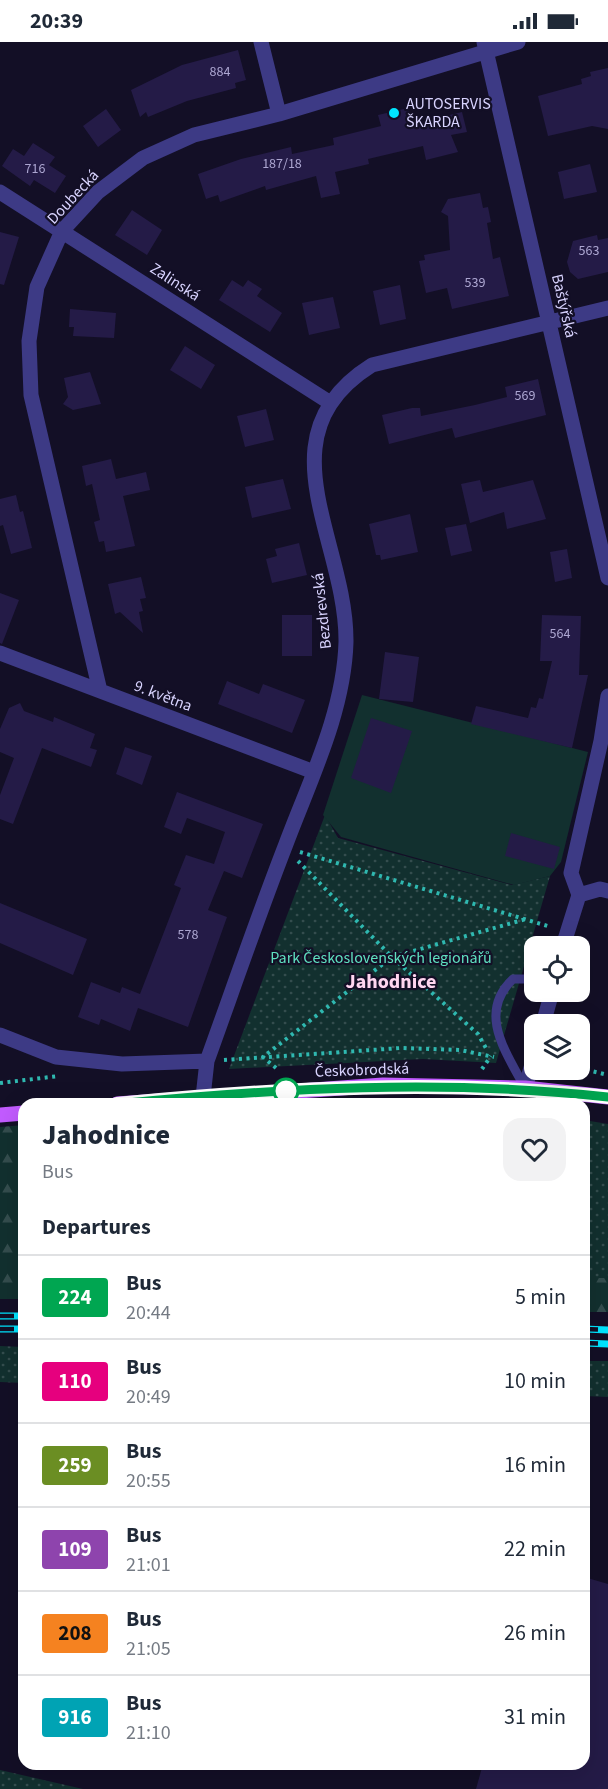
<!DOCTYPE html>
<html lang="en">
<head>
<meta charset="utf-8">
<style>
  body { margin:0; font-family:"Source Sans 3",sans-serif; background:#f2f2f3; color:#1f2937; height:100vh; display:flex; flex-direction:column; font-size:22px; white-space:nowrap }
  * { box-sizing:border-box; margin:0 }
  p { font-size:20px; color:#747a83 }
  .icon { flex:none; width:33px; height:33px; fill:none; stroke:currentColor; stroke-width:2; stroke-linecap:round; stroke-linejoin:round }
  .map { position:relative; flex:1; overflow:hidden }
  .panel { position:absolute; left:18px; top:1056px; width:572px; height:672px; display:flex; flex-direction:column; background:#fff; border-radius:18px; box-shadow:0 6px 24px #0002 }
  .panel>* { flex:none }
  .badge { padding:0 12px; border-radius:4px; font-size:21px; line-height:39px }
  .controls { position:absolute; left:524px; top:894px; display:grid; gap:12px }
  .controls a { display:grid; place-items:center; width:66px; height:66px; border-radius:12px; background:#fff; box-shadow:0 6px 24px #0002; font-size:30px }
  .map>.badge { position:absolute; translate:-50% -50%; box-shadow:0 0 0 3px #fff }
  h2 { padding:0 24px; font-size:22px; line-height:54px }
  .round { display:grid; place-items:center; flex:none; width:63px; height:63px; border-radius:18px; background:#f2f2f3 }
  .headline { display:flex; align-items:center; justify-content:space-between; height:102px; padding:0 24px }
  h1 { font-size:28px; font-weight:800; line-height:45px }
  ul { padding:0; list-style:none }
  li { display:flex; align-items:center; gap:18px; height:84px; padding:0 24px; border-top:2px solid #e0e1e3 }
  li div { flex:1 }
  li b { display:block; font-size:22px }
  li em { font-style:normal }
  li .badge { min-width:66px; font-weight:700; text-align:center }
  .status { display:flex; justify-content:space-between; align-items:center; height:42px; padding:0 30px; background:#fff; direction:ltr }
  .status svg { height:16px; fill:currentColor }
  .map>svg:first-child { display:block }
</style>
</head>
<body>
<div class="status"><b>20:39</b><svg viewBox="0 0 49 12"><path d="M0 12V9h3v3zM5 12V6h3v6zM10 12V3h3v9zM15 12V0h3v12zM26 1h20v11H26zM47 4h2v5h-2z"/></svg></div>
<div class="map">
<svg width="608" height="1747" viewBox="0 0 608 1747">
  <defs>
    <pattern id="green-dots" width="8" height="8" patternUnits="userSpaceOnUse" patternTransform="scale(1.5)"><rect width="8" height="8" fill="#12302f"/><path d="M2 2h.1M6 6h.1" fill="none" stroke="#344d4e" stroke-width="1.8" stroke-linecap="round"/></pattern>
    <pattern id="forest-firs" width="22" height="20" patternUnits="userSpaceOnUse" patternTransform="scale(1.5)"><rect width="22" height="20" fill="#12302f"/><path d="M5 1l3.5 6h-7zM16 11l3.5 6h-7z" fill="#344d4e"/></pattern>
  </defs>
  <rect width="100%" height="100%" fill="#130f26"/>
  <!-- green -->
  <path fill="url(#green-dots)" d="M325,773l13,23 174,47 38,-9 -54,187 -73,-4 -194,10z
    M584,1078l24,4v154h-24z
    M0,1304l24,1v36l-24,-1z
    M584,1319h24v36l-24,-1z
    M0,1728l83,19h-83z"/>
  <!-- forest -->
  <path fill="url(#forest-firs)" d="M24,1083v174h-24v-172z
    M584,1236h24v34h-24z"/>
  <!-- pitch -->
  <path fill="#12302f" d="M362,653l226,57 -27,110 -11,14 -36,9 -173,-48 -18,-22z"/>
  <!-- building -->
  <path fill="#241b47" d="M238,8l8,30 -11,3 1,5 -49,13 -39,16 -2,-5 -6,5 -9,-27 51,-25z
    M608,26v61l-16,-3 -44,10 -10,-40 44,-12 -1,-5 10,-3 -1,-4z
    M408,66l4,16 50,-12 5,20 -16,3 7,17 -32,8 -3,-14 -55,13 1,5 -34,8 5,22 -19,4 -5,-22 -50,14 -1,-4 -45,16 -2,-7 -12,4 -8,-25 43,-15 50,-12 1,7 42,-9 -1,-7 48,-12 -3,-11z
    M106,67l15,21 -23,17 -15,-21z
    M33,101l22,14 -6,8 17,11 -11,17 -21,-13 -4,6 -28,-20 11,-17 11,7z
    M590,122l7,28 -33,7 -6,-27z
    M480,151l3,15 5,-1 3,15 -4,1 6,36 7,-2 9,39 -57,13 -5,-21 -21,5 -7,-32 6,-1 -1,-5 26,-5 -2,-34 -7,-4 7,-13z
    M132,168l30,20 -15,25 -32,-20z
    M0,190l19,5 -15,48 -4,-1z
    M597,193l1,5 10,-2v34l-30,7 -8,-7 -3,-10 6,-21z
    M232,238l11,7 5,-7 14,9 -5,7 25,17 -12,19 -51,-32z
    M400,243l6,34 -26,6 -7,-34z
    M333,255l7,31 -31,7 -7,-32z
    M70,267l46,4 -2,25 -41,-2 1,-9h-5z
    M185,304l30,19 -14,24 -31,-19z
    M90,330l11,32 -28,6 -10,-6 5,-7 -4,-19z
    M538,337l8,36 -91,23 -3,-10 -63,16 -7,-29 30,-7h8l1,8 54,-11 32,-8 -2,-10z
    M266,367l8,31 -29,7 -8,-31z
    M111,417l5,20 30,-7 4,18 -27,6 12,50 -29,6 -2,-11 -5,1 -5,-20 6,-2 -8,-36 -6,2 -4,-20z
    M283,437l8,30 -39,9 -7,-31z
    M480,438l3,12 50,-12 13,39 -39,10 -3,-17 -34,11 -9,-39z
    M16,453l4,17 3,-1 9,37 -21,6 -8,-29 -3,1v-27z
    M410,472l8,38 -37,8 -1,-5h-4l-7,-31z
    M466,482l6,27 -21,5 -6,-28z
    M299,501l8,32 -35,8 -6,-24 11,-3 -2,-7z
    M567,507l5,29 -17,4 -5,-30z
    M141,535l5,21 -6,1 3,12 -4,1 4,21 -23,-21 -5,2 -7,-30z
    M0,551l19,7 -17,44 -2,-1z
    M282,573h30v41h-30z
    M542,573l39,1 -2,59h9l-16,73 -101,-24 5,-18 52,12 3,-11 5,1 3,-10 4,1 9,-38h-12z
    M385,610l34,5 -6,45 -34,-3z
    M227,639l32,13 4,-10 42,16 -13,33 -74,-29z
    M20,661l4,8 29,11 1,-5 41,17 -5,14 7,2 -6,17 -49,-19 -29,76 -13,-5v-24l14,-37 -14,-6v-23l9,-21z
    M371,676l41,13 -21,62 -40,-15z
    M125,705l27,9 -10,29 -26,-11z
    M177,750l86,32 -21,54 -18,-7 -16,39 19,7 -39,110 -50,-19 -8,23 -29,-12 -2,6 -21,-8 13,-35 29,11 2,-6 18,7 41,-106 -7,-3 12,-30 28,9 11,-32 -38,-14 -6,16 -17,-7z
    M511,791l49,14 -6,22 -49,-13z
    M0,861l87,36 -14,36 -73,-32z
    M584,1535l24,7v205h-132l7,-25h101z"/>
  <g fill="none" stroke-linecap="round" stroke-linejoin="round">
    <!-- path -->
    <path stroke="#2fb8b0" stroke-width="4" stroke-dasharray="3 4.5" stroke-linecap="butt" d="M300,810l251,75
      M298,819l94,96 86,77 9,16
      M224,1018l177,-12 59,2 34,7
      M276,1026l-13,-11 129,-100 134,-38
      M579,1026l29,7
      M482,1027l9,-13
      M0,1041l59,-7"/>
    <!-- lane -->
    <path stroke="#3d3a85" stroke-width="9" d="M525,1046c-19,-36 -48,-75 -12,-109h21"/>
    <!-- street -->
    <path stroke="#3d3a85" stroke-width="15" d="M261,0l18,72
      M484,0l124,536
      M0,150l329,210
      M0,611l314,119
      M100,649l-69,-296 -2,-54 8,-54 25,-56 36,-39 45,-34 51,-23 85,-21 239,-72
      M579,853l21,-6 8,2
      M563,904l16,-51 -8,-22 30,-132 7,-45
      M543,982l9,-32
      M0,993l56,22 66,7 85,-3
      M525,1046l9,-30
      M203,1055l4,-36c26,-72 51,-145 79,-217 24,-64 58,-132 60,-202 1,-102 -87,-206 26,-277l236,-57"/>
    <!-- primary -->
    <path stroke="#c25bff" stroke-width="15" d="M117,1062l266,-19 142,3 83,9
      M0,1073l24,-2"/>
    <!-- rail casing -->
    <g stroke="#00e5ff" stroke-width="7">
      <path id="rail" d="M0,1274h24
        M0,1287h24
        M584,1287l24,1
        M584,1301l24,1"/>
    </g>
    <!-- rail -->
    <use href="#rail" stroke="#130f26" stroke-width="4.5" stroke-dasharray="14" stroke-linecap="butt"/>
  </g>
  <g fill="none" stroke-linecap="round" stroke-linejoin="round">
    <!-- line casing -->
    <g stroke="#fff" stroke-width="14">
      <path id="line" d="M117,1062c164,-16 327,-25 491,-7"/>
    </g>
    <!-- line -->
    <use href="#line" stroke="#00a651" stroke-width="9"/>
  </g>
  <!-- markers -->
  <circle fill="#00e5ff" stroke="#130f26" stroke-width="2" cx="394" cy="71" r="6"/>
  <circle fill="#fff" stroke="#00a651" stroke-width="3" cx="286" cy="1049" r="12"/>
  <g text-anchor="middle" dominant-baseline="central" stroke-width="4.5" stroke-linejoin="round" paint-order="stroke">
    <!-- number labels -->
    <g font-size="14" fill="#aca6d1">
      <text x="220" y="30">884</text>
      <text x="282" y="122">187/18</text>
      <text x="35" y="127">716</text>
      <text x="589" y="209">563</text>
      <text x="475" y="241">539</text>
      <text x="525" y="354">569</text>
      <text x="560" y="592">564</text>
      <text x="188" y="893">578</text>
    </g>
    <!-- poi labels -->
    <g font-size="16" fill="#d9d4ff" stroke="#130f26" text-anchor="start">
      <text x="406" y="62">AUTOSERVIS<tspan x="406" dy="18">ŠKARDA</tspan></text>
    </g>
    <!-- street labels -->
    <g font-size="16" fill="#d9d4ff" stroke="#130f26">
      <text transform="translate(73 155) rotate(-47)">Doubecká</text>
      <text transform="translate(175 240) rotate(33)">Zalinská</text>
      <text transform="translate(564 264) rotate(77)">Baštýřská</text>
      <text transform="translate(322 569) rotate(-96)">Bezdrevská</text>
      <text transform="translate(163 654) rotate(21)">9. května</text>
      <text transform="translate(362 1028) rotate(-2)">Českobrodská</text>
    </g>
    <!-- park labels -->
    <g font-size="16" fill="#5fe0c0" stroke="#130f26">
      <text x="381" y="916">Park Československých legionářů</text>
    </g>
    <!-- quarter labels -->
    <g font-size="20" font-weight="bold" fill="#ffd6f0" stroke="#130f26">
      <text x="391" y="940">Jahodnice</text>
    </g>
  </g>
</svg>
<div class="controls">
<a><svg class="icon" aria-label="locate" viewBox="0 0 24 24"><circle cx="12" cy="12" r="6"/><path d="M12 2v4M12 18v4M2 12h4M18 12h4"/></svg></a>
<a><svg class="icon" aria-label="layers" viewBox="0 0 24 24"><path d="M12 4l9 5-9 5-9-5zM3 14l9 5 9-5"/></svg></a>
</div>
<section class="panel">
<div class="headline"><div><h1>Jahodnice</h1><p>Bus</p></div><a class="round"><svg class="icon" aria-label="heart" viewBox="0 0 24 24"><path d="M12 20l-8-8c-3-5 5-10 8-4 3-6 11-1 8 4z"/></svg></a></div>
<h2>Departures</h2>
<ul>
<li><span class="badge" style="background:#00a651;color:#fff">224</span><div><b>Bus</b><p>20:44</p></div><em>5 min</em></li>
<li><span class="badge" style="background:#e6007e;color:#fff">110</span><div><b>Bus</b><p>20:49</p></div><em>10 min</em></li>
<li><span class="badge" style="background:#6b8e23;color:#fff">259</span><div><b>Bus</b><p>20:55</p></div><em>16 min</em></li>
<li><span class="badge" style="background:#8e44ad;color:#fff">109</span><div><b>Bus</b><p>21:01</p></div><em>22 min</em></li>
<li><span class="badge" style="background:#f58220;color:#111">208</span><div><b>Bus</b><p>21:05</p></div><em>26 min</em></li>
<li><span class="badge" style="background:#00a3b4;color:#fff">916</span><div><b>Bus</b><p>21:10</p></div><em>31 min</em></li>
</ul>
</section>
</div>
</body>
</html>
